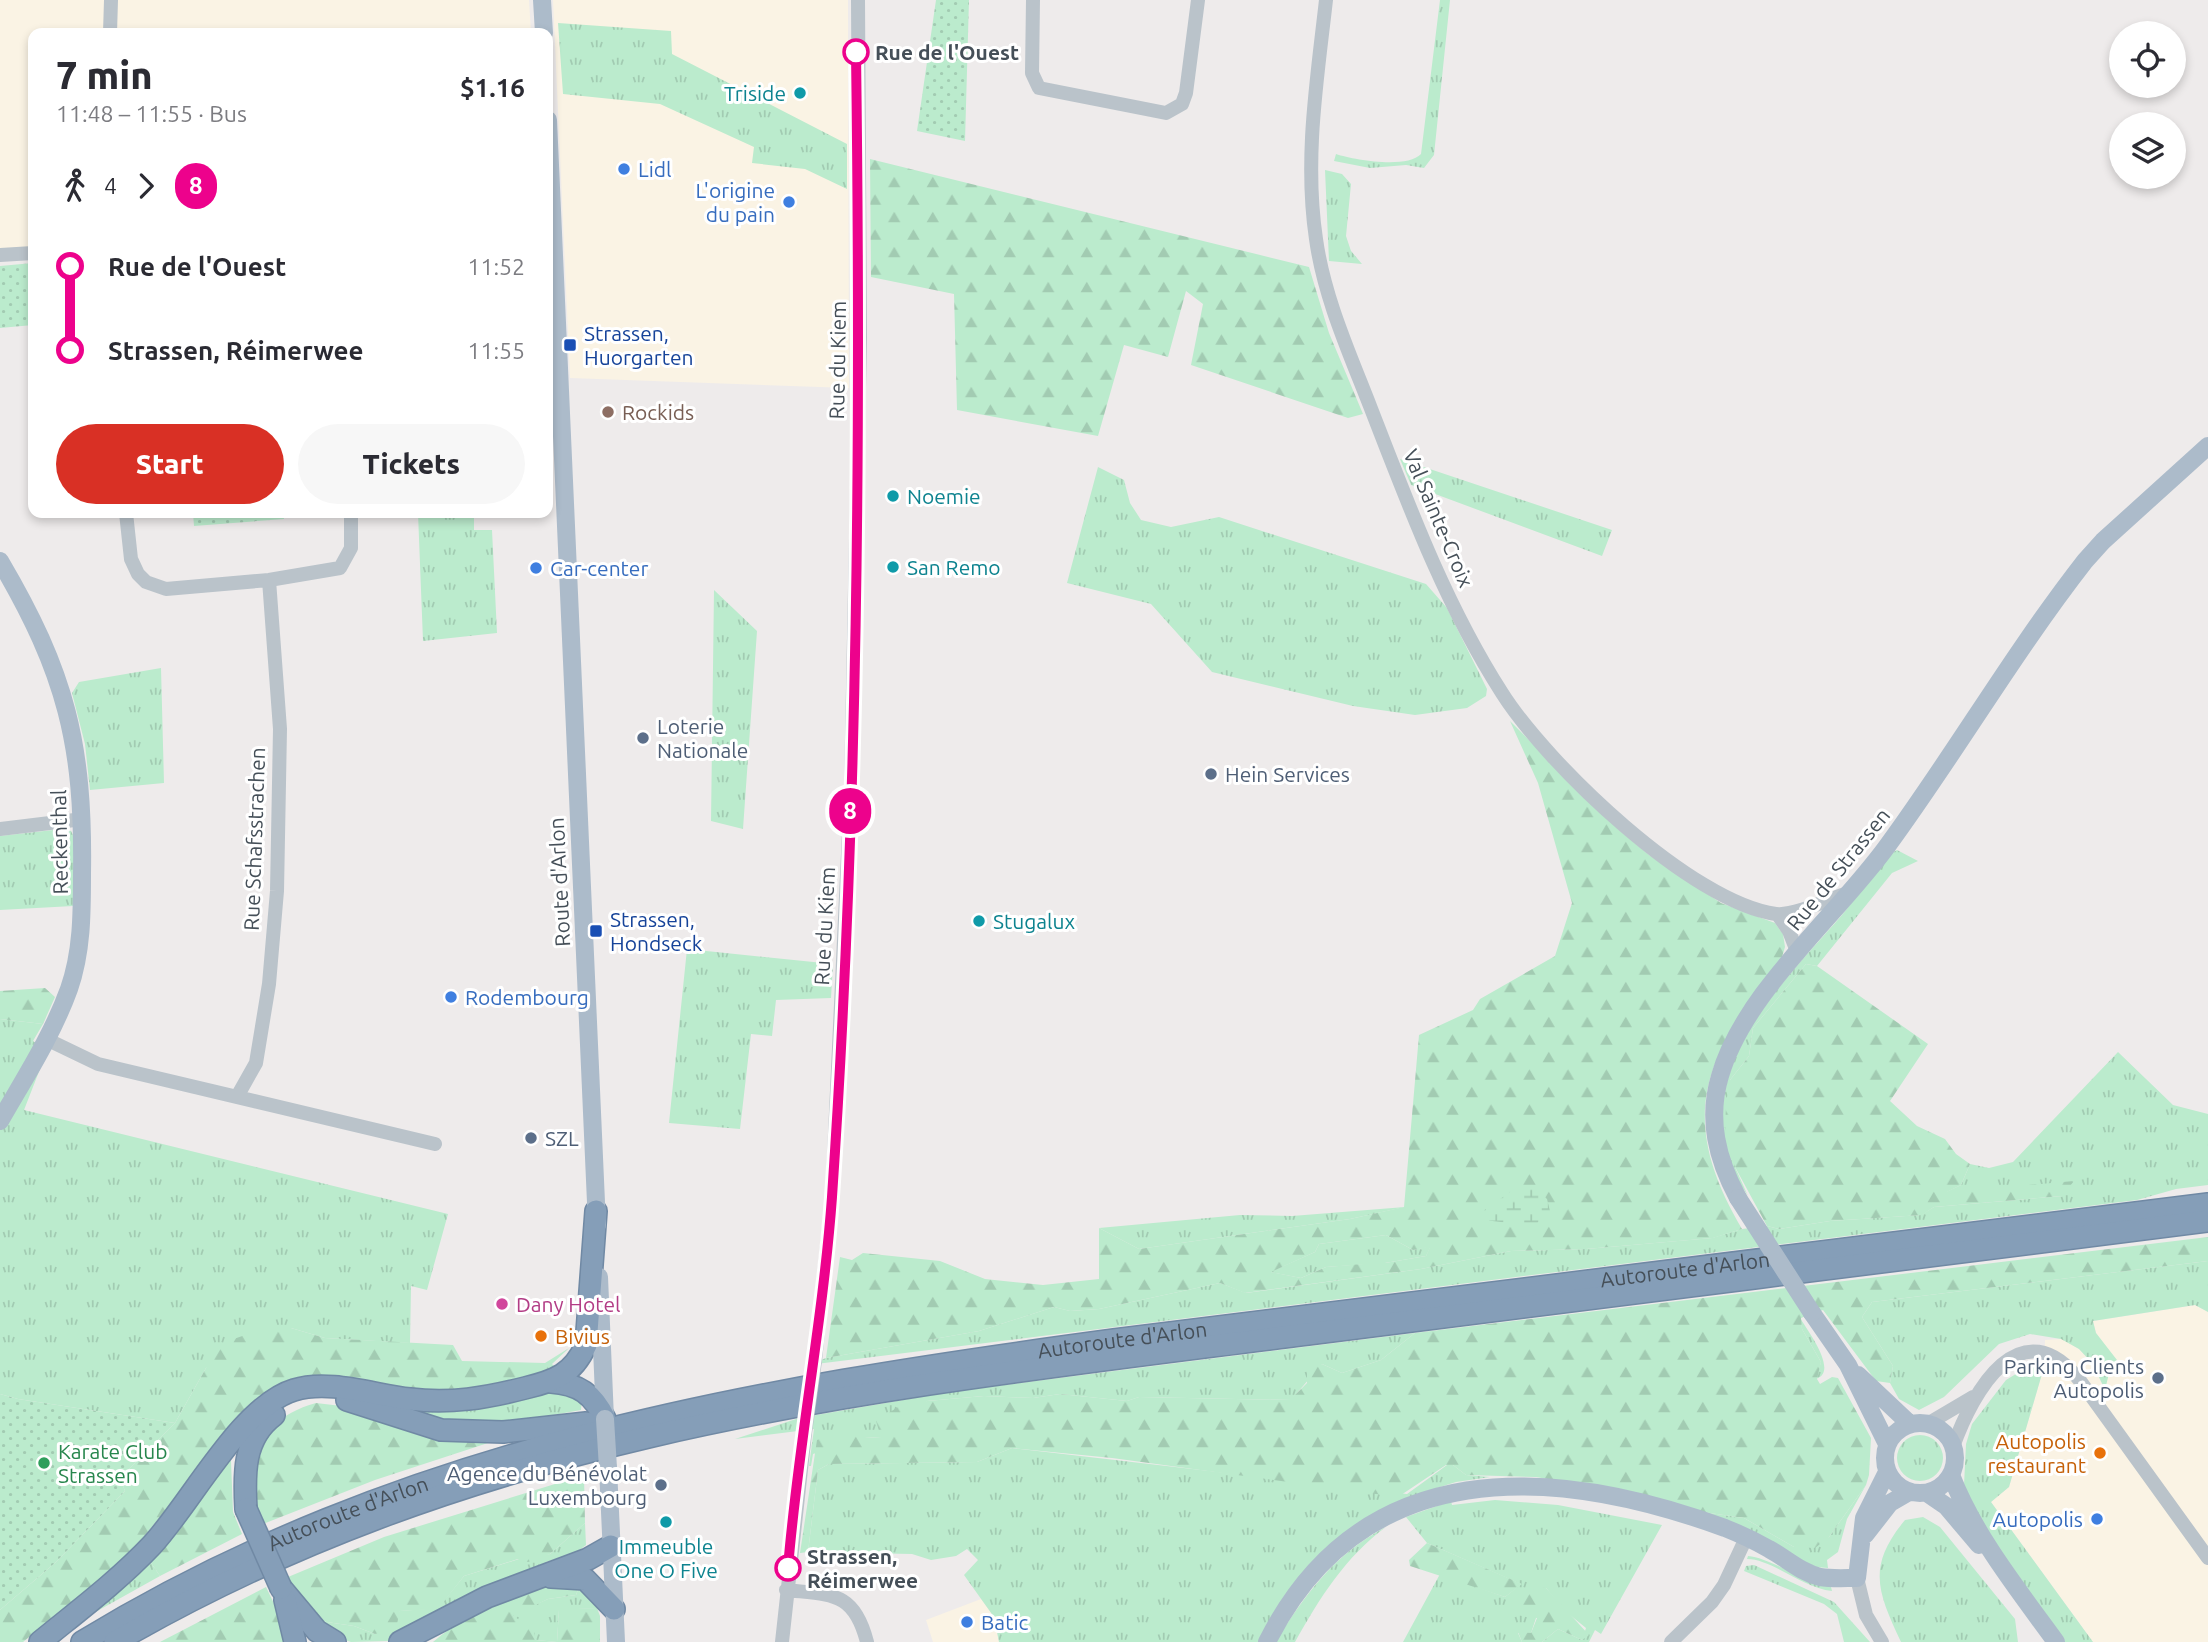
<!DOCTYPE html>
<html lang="en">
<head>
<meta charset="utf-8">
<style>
  body { margin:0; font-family:Ubuntu,sans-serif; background:#f7f7f7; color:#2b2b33; height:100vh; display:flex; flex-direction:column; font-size:26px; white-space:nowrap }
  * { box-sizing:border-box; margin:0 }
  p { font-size:23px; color:#7c7c81 }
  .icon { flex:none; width:38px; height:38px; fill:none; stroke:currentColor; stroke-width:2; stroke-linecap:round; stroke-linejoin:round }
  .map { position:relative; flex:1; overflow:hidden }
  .drawer { position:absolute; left:28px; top:28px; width:525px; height:490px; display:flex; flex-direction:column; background:#fff; border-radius:14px; box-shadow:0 4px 10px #0003 }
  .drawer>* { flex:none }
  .badge { padding:0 14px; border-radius:23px; font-size:24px; line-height:46px }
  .fabs { position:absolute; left:2109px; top:21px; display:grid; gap:14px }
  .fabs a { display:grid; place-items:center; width:77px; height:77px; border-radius:50%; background:#fff; box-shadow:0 4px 10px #0003; font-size:35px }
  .map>.badge { position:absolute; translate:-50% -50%; box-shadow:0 0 0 4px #fff }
  .legs { display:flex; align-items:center; gap:10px; height:77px; padding:0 28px; font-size:23px }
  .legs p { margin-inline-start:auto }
  .head { display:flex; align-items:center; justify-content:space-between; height:119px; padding:0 28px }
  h1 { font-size:38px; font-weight:800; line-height:52px }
  .button { display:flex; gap:14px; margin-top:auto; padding:14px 28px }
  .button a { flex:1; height:80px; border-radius:42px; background:#d93025; color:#fff; font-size:28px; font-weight:800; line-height:80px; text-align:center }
  .button a+a { background:#f7f7f7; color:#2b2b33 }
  ul { padding:0 28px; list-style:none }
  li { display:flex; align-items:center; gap:24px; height:84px; font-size:26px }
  li i { display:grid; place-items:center; width:10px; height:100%; margin:0 9px; background:currentColor }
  li i::after { content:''; width:18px; height:18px; margin:-9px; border:5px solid; border-radius:50%; background:#fff }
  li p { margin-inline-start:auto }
  li:first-child i { background:linear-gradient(#0000 50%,currentColor 0) }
  li:last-child i { background:linear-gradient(currentColor 50%,#0000 0) }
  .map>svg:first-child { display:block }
</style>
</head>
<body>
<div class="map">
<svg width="2208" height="1642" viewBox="0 0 2208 1642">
  <defs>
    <pattern id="grass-tufts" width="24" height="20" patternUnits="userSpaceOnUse" patternTransform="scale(1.75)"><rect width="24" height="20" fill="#bbebcd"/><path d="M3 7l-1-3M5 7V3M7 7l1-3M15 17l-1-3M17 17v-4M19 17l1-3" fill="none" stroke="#a2cbb2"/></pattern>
    <pattern id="forest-firs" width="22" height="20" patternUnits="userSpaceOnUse" patternTransform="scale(1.75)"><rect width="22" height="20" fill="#bbebcd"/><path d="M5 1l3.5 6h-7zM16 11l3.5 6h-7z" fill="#a2cbb2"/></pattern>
    <pattern id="wetland-marsh" width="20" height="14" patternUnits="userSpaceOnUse" patternTransform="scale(1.75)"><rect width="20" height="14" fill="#bbebcd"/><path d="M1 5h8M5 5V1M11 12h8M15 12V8" fill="none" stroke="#a2cbb2"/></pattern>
    <pattern id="park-dots" width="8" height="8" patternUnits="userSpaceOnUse" patternTransform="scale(1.75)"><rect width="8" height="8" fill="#bbebcd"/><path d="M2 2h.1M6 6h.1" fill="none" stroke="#a2cbb2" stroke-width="1.8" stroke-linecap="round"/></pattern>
  </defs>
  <rect width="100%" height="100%" fill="#eeebeb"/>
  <!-- commercial -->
  <path fill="#faf3e4" d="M0,0h529l2,33h-498v220l-33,2z
    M553,0h295l1,388 -279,-10z
    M2195,1305l13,7v330h-115l-102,-140 18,-15 35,-120 1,-27 17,-1 17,10 14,15 11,25 7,-24 5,-5 -20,-27 -3,-12z
    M981,1599l13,18 5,25h-66l-7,-22z"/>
  <!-- grass -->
  <path fill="url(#grass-tufts)" d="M1440,0h10l-16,155 -10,13 -18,-3 -36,3 -36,-7 2,-7c18,6 71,15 85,0z
    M558,23l113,8 1,23 175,90v45l-42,-20 -53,-6 2,-16 -94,-43 -97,-10z
    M1325,170l17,4 9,10 -5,52 5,15 11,13 -33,-3z
    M1400,459l212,71 -10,26 -191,-71z
    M1098,467l26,13 6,23 11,17 30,7 48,-10 207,67 21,24 40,81 -1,7 -19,12 -52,7 -62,-9 -141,-34 -61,-68 -84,-21z
    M418,513h56v17h18l5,103 -74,8z
    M714,590l43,41 -14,198 -32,-8z
    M161,668l3,115 -74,7 -5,-46 -13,-51 7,-11z
    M62,829l9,2 4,8 -2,67 -73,4v-74z
    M1897,850l21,11 -26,12 -75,93 -11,-2 -53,64 -4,28 -19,24 5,87 13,29c-6,-10 -15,-21 -19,-32 -31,-102 52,-179 113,-249 14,-16 38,-57 55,-65z
    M687,949l146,15 -2,34 -55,2 -4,36 -21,-2 -11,95 -71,-6z
    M0,1019l43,5 -10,17 14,10 -23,59 424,104 -21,76 -16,-4 -1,57 -85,-5 -34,-10 -85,40 -31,55 -157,-24 -18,-5z
    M2118,1052l55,53 35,9v71l-32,4 -39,11 -1329,165 18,-7 153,-27 75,-24 16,4 29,-2 121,-26 26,10 175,-24 90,-18 75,-2 126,-11 30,-9 25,-3 12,3 51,-8 91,-6 13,-8 128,-11 -118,-3 17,-8 9,-21 19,4 24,-6z
    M1405,1207l-55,12 -211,30 -40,-21 141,-13 52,1z
    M1386,1235l27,15 18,-4 -5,10 -41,7 -59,4 -25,11 -31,-6 45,-20 4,-8z
    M2208,1261v51l-13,-7 -102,16 3,12 21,27 -6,5 -6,25 -12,-26 -14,-15 -18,-10 -31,-5 -31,10 -55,53 -25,13 -20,-11 -9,-16 3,-17 -31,-49 10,-15z
    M1800,1318c8,13 39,54 16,61l5,-17 -19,-33z
    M1415,1333l-34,27 -39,13 -20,-9 -31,36 -152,-3 -12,4 -67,-7 -27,4 -49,-2 -57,5 -46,36 -16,1 -52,16 -2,12h-2l5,-37 -79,10 64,-21 150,-26z
    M2029,1366l15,1 -35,120 -18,15 102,140h-29l-78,-108 -22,-49 2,-41 6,-20 34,-44z
    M565,1390l17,8 -1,12 -50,9 -63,6 -63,-15z
    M1897 1458a23 23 0 1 1 46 0a23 23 0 1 1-46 0Z
    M1012,1448l395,46 40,-29h6l13,10 24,2 -34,5 -38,12 -58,30 -99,118h-262l-5,-25 -30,-42 14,-15 -11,-11 -11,7 -25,4 -19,-6 -104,-2 10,-82 11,-6 148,-2z
    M1866,1485l-19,34 -9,33 -11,8 1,8 -12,-1 -120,-56 48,7 50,29 35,-10z
    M1495,1500l63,5 104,20 -61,109 -6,-4 -6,12h-47l16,-13 24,11 4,-12 -21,-17 -19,-23 -15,45h-13l4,9h-119l37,-68 65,23 16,-13 -94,-41 -21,-26 45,-16 1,4z
    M1923,1517l17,10 75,92 3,23h-117c-23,-50 -35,-75 4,-122z
    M585,1523l1,22 -9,7 -31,10v3l-157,76 -38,1 -15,-5 -16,-16 34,5 21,8 25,-23 38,-3 26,-32 55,-17 31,-5z
    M1386,1527c-40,29 -67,72 -91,115h-20c32,-49 58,-87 111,-115z
    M1748,1556c23,2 55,26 83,31l1,4c-29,-3 -60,-32 -85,-32z
    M147,1557l13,19 -77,43z
    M1754,1565l80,37 36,40h-26l-7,-28 -13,-10 -80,-33 2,-5z
    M579,1587l18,21 -38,2 -2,32 -21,-2 -24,-25 36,-16 28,-4z"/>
  <!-- forest -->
  <path fill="url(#forest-firs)" fill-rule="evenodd" d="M870,159l439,108 20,66 34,81 -15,4 -157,-53 12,-61 -17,-13 -18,66 -44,-12 -26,91 -141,-26 -3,-116 -83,-17z
    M1510,721l109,109 30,25 72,48 54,20 8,11 2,13 -3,10c-74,97 -109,155 -40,272l-29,9 -127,11 -75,2 -90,18 -176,24 -25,-10 -121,26 -29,2 -16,-4 -75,24 -153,27 14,-101 12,3 11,-7 77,8 45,18 58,6 56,-6v-51l40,21 211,-30 54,-12 15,-172 54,-25 7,-11 75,-43 17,-53 -34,-120zM1386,1235l27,15 17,-3 -4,9 -41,7 -8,-7 -11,3 -3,5 -37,3 -25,11 -30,-6 44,-20 4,-8z
    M1806,964l11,2 111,78 -38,57 27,25 28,13 11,15 14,10 -9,21 -14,7 127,-11 -12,15 -128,11 -12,8 -92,6 -51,8 -12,-3 -32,-59 -10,-32 1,-32 4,-23 19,-24 4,-28z
    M45,988l10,9 -12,27 -43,-5v-28z
    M2208,1237v24l-336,41 -10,15 31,49 -3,17 -14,-2 -53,-71 -22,8 1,11 19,33 -4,17 3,5 12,-7 6,1 33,60 -2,37 -3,10 -37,52 -14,11 -21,-1 -50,-29 -48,-7 -86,-21 -74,-13 -70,-2 -13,-10h-7l-48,32 -286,-39 -100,-10 -35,14 -148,2 -11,6 -10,82 -8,1 17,-113 35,-13 13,11 16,-1 -5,-16 22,-14 29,-6 57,-5 49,2 27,-4 67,7 12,-4 151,3 17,-17v-12l15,-7 20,9 39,-13 34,-27z
    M265,1328h26l34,10 128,7 9,16 83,2 24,-15 -17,16 6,6 -68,18 -52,5 -142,-10 -106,97 -48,59 -37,37 -82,66h-23v-32l56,-48 69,-71 -5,-13 55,-55 31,-55 19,-26z
    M316,1403l34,4 141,35 -116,38 -112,44c-23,-55 -7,-105 53,-121z
    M227,1459l4,2 2,51 9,22 -82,42 -13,-19z
    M584,1475l1,48 -35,31 -22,8 -10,-3 -54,17 -26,33 -38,2 -4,17 -21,6 -21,-8 -34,-5 -21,-19 -11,-25 96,-40z
    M1427,1543l95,41 -17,13 -95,-31 -1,-6z
    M563,1583l16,4 -3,8 -28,4 -35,17 20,12 3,12 21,2 2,-33 38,-1 3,8v26h-167c36,-30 83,-52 130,-59z
    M266,1587l12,25 8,30h-126z
    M1529,1587l17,1 43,47 -7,5 -24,-11 -16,13h-20l-4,-10 13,1 6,-15 -21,-3 -2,-13z"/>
  <!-- wetland -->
  <path fill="url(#wetland-marsh)" d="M1516,1187h18l13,12 3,12 -16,15 -50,-6 -3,-6c8,-11 24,-16 35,-27z"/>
  <!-- park -->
  <path fill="url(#park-dots)" d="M936,0h33l-4,141 -48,-10z
    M33,263v62l-33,3v-62z
    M193,513h90l1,6 -90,7z
    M0,1394l18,5 157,24 -55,55 5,13 -69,71 -56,48z"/>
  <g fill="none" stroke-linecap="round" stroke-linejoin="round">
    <!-- highway casing -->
    <g stroke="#7089a4" stroke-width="24">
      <g id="highway">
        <path d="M551,1382c28,2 42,12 54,37"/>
        <path d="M347,1400l94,30 62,2 83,-9"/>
        <path d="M246,1509c-2,-35 -3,-71 28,-94"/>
        <path d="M551,1577l34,2 29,30"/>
        <path d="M281,1588l36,43 18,11"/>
        <path d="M285,1600l10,42"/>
        <path d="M40,1642c38,-31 78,-61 112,-97 39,-42 89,-139 142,-155 35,-11 80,5 116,9 40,5 76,-1 115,-11 30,-7 48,-14 61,-43l10,-134"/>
        <path id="s1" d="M82,1642c320,-195 667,-253 1032,-302l1094,-136"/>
        <path d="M115,1642c376,-218 772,-254 1193,-308 300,-38 600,-75 900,-113"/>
        <path d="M400,1642l87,-45 101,-38 23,-13"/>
      </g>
    </g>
    <!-- minor -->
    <path stroke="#bac3ca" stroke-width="14" d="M1033,0l-1,73 7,15 127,25 16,-9 4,-11 12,-93
      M1326,0c-9,80 -22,159 -10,239 8,58 33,113 54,167 38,98 75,198 132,287 45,71 190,210 274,221 18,2 54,-15 72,-21
      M110,33l1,-33
      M0,255l33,-2
      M126,513l5,46 7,15 8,8 20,7 103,-9 71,-12 11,-20v-35
      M0,829l83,-10
      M1778,915l11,16 9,23
      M46,1039l52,25 337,80
      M238,1095l18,-32 13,-79 8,-93 3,-162 -11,-149
      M815,1361l17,-163 19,-409 9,-452 -2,-337
      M1929,1423l44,-26
      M1953,1447c20,-56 68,-142 128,-65l127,176
      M1857,1578l9,37 16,27
      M786,1590c46,5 68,1 81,52
      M782,1642l23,-209
      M1671,1642l41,-40 12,-17 22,-47"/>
    <!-- major -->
    <path stroke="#acbbca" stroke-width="18" d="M542,0l2,33
      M548,120l49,1105
      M0,561c66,112 84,184 82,313 0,39 0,78 -13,115 -17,47 -45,90 -69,132
      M1738,1198c-21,-39 -31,-79 -18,-122 24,-84 117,-160 168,-231 68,-93 126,-193 197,-284l18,-20 105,-95
      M599,1277l6,142
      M1812,1313l36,52 39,79
      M1858,1375l52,49
      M1885 1458a35 35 0 1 1 70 0a35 35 0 1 1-70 0Z
      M608,1468l8,174
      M1951,1475c23,60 68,116 105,167
      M1927,1493l19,13 33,39
      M1865,1535l25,-32 19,-11
      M1267,1642c95,-189 286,-177 458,-114 15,6 30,13 44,21 17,9 31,23 51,28 12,2 25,1 37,1l7,-60 23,-46"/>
    <!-- highway -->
    <use href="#highway" stroke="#859eb8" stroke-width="21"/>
    <!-- highway-bridge casing -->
    <g stroke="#7089a4" stroke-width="24" stroke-linecap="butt">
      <path id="highway-bridge" d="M246,1509l35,79"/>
    </g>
    <!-- minor-bridge -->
    <path stroke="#bac3ca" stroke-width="14" d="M805,1433l10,-72"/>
    <!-- major-bridge -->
    <path stroke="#acbbca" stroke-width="18" d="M1738,1198l74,115
      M605,1419l3,49"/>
    <!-- highway-bridge -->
    <use href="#highway-bridge" stroke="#859eb8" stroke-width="21"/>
  </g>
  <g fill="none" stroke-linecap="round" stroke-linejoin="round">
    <!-- line-1 casing -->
    <g stroke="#fff" stroke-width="16">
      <path id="line-1" d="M788,1568c10,-124 35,-247 44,-371 26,-381 29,-764 24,-1145"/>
    </g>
    <!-- line-1 -->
    <use href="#line-1" stroke="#ed028c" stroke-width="10"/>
  </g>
  <!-- markers -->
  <g fill="#fff" stroke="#ed028c" stroke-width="3.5">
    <circle cx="856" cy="52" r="12"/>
    <circle cx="788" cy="1568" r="12"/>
  </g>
  <g fill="#0f9aa8" stroke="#fff" stroke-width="2.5">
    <circle cx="800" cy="93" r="7"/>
    <circle cx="893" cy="496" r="7"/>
    <circle cx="893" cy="567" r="7"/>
    <circle cx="979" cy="921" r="7"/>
    <circle cx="666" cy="1522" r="7"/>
  </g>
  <g fill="#3f7fe0" stroke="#fff" stroke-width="2.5">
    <circle cx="624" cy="169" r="7"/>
    <circle cx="789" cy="202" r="7"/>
    <circle cx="536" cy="568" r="7"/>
    <circle cx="451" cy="997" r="7"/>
    <circle cx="2097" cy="1519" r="7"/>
    <circle cx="967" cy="1622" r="7"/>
  </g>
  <g fill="#1a4fb4" stroke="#fff" stroke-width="2.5">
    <rect x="563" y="338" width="14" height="14" rx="3.5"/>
    <rect x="589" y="924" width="14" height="14" rx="3.5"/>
  </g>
  <circle fill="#8d6e63" stroke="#fff" stroke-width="2.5" cx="608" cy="412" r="7"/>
  <g fill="#5c6f8a" stroke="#fff" stroke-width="2.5">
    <circle cx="643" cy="738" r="7"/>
    <circle cx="1211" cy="774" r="7"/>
    <circle cx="531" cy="1138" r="7"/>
    <circle cx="2158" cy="1378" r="7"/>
    <circle cx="661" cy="1485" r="7"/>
  </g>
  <circle fill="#d1479c" stroke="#fff" stroke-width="2.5" cx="502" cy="1304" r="7"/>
  <g fill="#e8710a" stroke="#fff" stroke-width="2.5">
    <circle cx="541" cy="1336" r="7"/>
    <circle cx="2100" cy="1453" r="7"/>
  </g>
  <circle fill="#2e9e5b" stroke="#fff" stroke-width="2.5" cx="44" cy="1463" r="7"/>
  <g text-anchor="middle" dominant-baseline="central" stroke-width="6" stroke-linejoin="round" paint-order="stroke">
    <!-- stop labels -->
    <g font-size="21" font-weight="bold" fill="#454f58" stroke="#fff" text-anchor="start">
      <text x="875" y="52">Rue de l'Ouest</text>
      <text x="807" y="1556">Strassen,<tspan x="807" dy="24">Réimerwee</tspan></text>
    </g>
    <!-- culture labels -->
    <g font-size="21" fill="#0d838f" stroke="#fff" text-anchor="start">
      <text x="786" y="93" text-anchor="end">Triside</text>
      <text x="907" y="496">Noemie</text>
      <text x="907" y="567">San Remo</text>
      <text x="993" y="921">Stugalux</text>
      <text x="666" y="1546" text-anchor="middle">Immeuble<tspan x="666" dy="24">One O Five</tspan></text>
    </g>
    <!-- shop labels -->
    <g font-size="21" fill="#366cbe" stroke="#fff" text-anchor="start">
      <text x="638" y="169">Lidl</text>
      <text x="775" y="190" text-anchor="end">L'origine<tspan x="775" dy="24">du pain</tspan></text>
      <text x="550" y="568">Car-center</text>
      <text x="465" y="997">Rodembourg</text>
      <text x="2083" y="1519" text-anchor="end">Autopolis</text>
      <text x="981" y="1622">Batic</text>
    </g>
    <!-- transit labels -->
    <g font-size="21" fill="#164399" stroke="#fff" text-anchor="start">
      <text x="584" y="333">Strassen,<tspan x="584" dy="24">Huorgarten</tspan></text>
      <text x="610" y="919">Strassen,<tspan x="610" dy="24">Hondseck</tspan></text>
    </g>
    <!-- street labels -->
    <g font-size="21" fill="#454f58" stroke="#fff">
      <text transform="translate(837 360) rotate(-89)">Rue du Kiem</text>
      <text transform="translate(1439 518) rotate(67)">Val Sainte-Croix</text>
      <text transform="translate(254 839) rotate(-88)">Rue Schafsstrachen</text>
      <text transform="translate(59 842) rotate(-91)">Reckenthal</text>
      <text transform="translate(1838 869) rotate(-51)">Rue de Strassen</text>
      <text transform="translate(559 882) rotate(-93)">Route d'Arlon</text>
      <text transform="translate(824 926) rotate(-87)">Rue du Kiem</text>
      <text stroke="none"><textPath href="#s1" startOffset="1659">Autoroute d'Arlon</textPath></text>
      <text stroke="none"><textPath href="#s1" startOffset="1092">Autoroute d'Arlon</textPath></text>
      <text stroke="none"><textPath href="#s1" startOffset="296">Autoroute d'Arlon</textPath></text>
    </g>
    <!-- education labels -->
    <g font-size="21" fill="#785e54" stroke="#fff" text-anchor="start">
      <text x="622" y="412">Rockids</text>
    </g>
    <!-- service labels -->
    <g font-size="21" fill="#4e5e75" stroke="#fff" text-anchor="start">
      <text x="657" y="726">Loterie<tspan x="657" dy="24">Nationale</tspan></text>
      <text x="1225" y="774">Hein Services</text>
      <text x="545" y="1138">SZL</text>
      <text x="2144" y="1366" text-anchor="end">Parking Clients<tspan x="2144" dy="24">Autopolis</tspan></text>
      <text x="647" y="1473" text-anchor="end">Agence du Bénévolat<tspan x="647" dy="24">Luxembourg</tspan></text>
    </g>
    <!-- hotel labels -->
    <g font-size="21" fill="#b23c85" stroke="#fff" text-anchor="start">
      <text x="516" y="1304">Dany Hotel</text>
    </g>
    <!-- food labels -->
    <g font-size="21" fill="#c56008" stroke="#fff" text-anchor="start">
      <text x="555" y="1336">Bivius</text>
      <text x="2086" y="1441" text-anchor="end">Autopolis<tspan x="2086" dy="24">restaurant</tspan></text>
    </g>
    <!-- leisure labels -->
    <g font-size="21" fill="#27864d" stroke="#fff" text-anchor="start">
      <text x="58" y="1451">Karate Club<tspan x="58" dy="24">Strassen</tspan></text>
    </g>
  </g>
</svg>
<div class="fabs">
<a><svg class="icon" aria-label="locate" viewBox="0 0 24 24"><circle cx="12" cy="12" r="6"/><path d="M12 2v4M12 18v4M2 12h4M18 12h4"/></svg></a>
<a><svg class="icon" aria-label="layers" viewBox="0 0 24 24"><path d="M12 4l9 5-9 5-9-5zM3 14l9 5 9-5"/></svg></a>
</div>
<b class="badge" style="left:850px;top:811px;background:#ed028c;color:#fff">8</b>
<section class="drawer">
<div class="head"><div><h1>7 min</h1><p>11:48 – 11:55 · Bus</p></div><b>$1.16</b></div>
<div class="legs"><svg class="icon" aria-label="walk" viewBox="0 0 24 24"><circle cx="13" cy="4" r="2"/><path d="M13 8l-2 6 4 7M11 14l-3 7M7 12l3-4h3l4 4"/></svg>4<svg class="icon" aria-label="forward" viewBox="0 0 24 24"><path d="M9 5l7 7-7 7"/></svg><b class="badge" style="background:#ed028c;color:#fff">8</b></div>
<ul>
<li><i style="color:#ed028c"></i><b>Rue de l'Ouest</b><p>11:52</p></li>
<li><i style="color:#ed028c"></i><b>Strassen, Réimerwee</b><p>11:55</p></li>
</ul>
<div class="button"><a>Start</a><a>Tickets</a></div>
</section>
</div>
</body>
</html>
